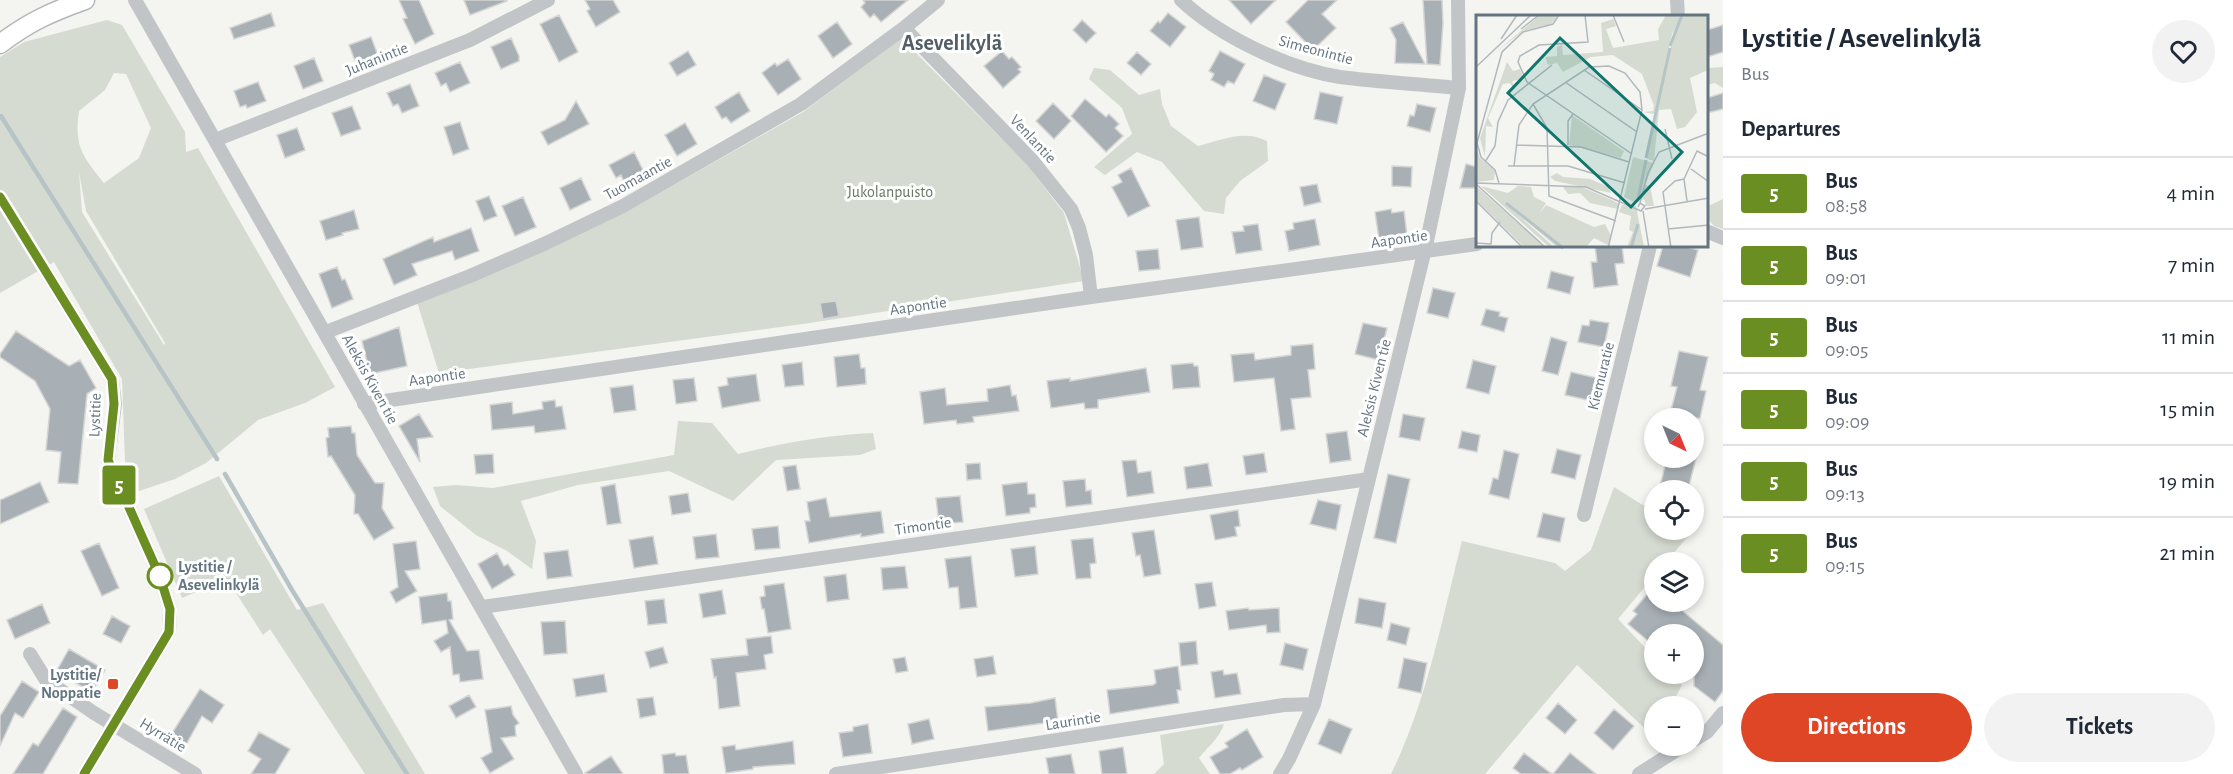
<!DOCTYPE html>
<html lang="en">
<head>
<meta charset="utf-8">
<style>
  body { margin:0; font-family:"Alegreya Sans",sans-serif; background:#f2f2f3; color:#1f2937; height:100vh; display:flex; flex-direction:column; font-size:22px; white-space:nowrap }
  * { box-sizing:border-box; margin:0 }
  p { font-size:20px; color:#747a83 }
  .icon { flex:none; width:33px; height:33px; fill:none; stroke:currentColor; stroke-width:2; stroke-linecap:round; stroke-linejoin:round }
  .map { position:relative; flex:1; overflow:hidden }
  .sheet { display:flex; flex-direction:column; background:#fff; width:510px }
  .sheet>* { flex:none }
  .badge { padding:0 12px; border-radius:4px; font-size:21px; line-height:39px }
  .needle { width:39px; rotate:137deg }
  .buttons { position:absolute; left:1644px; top:408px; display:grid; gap:12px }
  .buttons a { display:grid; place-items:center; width:60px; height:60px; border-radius:50%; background:#fff; box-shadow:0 3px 9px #0003; font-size:30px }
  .map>.badge { position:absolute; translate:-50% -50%; box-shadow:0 0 0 3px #fff }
  h2 { padding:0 18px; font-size:22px; line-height:54px }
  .round { display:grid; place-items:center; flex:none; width:63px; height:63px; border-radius:32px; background:#f2f2f3 }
  .headline { display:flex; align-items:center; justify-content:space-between; height:102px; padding:0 18px }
  h1 { font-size:28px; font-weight:700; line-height:45px }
  .cta { display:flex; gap:12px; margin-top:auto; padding:12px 18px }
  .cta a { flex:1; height:69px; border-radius:36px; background:#de4626; color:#fff; font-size:24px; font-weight:700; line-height:69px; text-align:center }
  .cta a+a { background:#f2f2f3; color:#1f2937 }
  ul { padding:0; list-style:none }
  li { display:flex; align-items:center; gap:18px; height:72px; padding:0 18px; border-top:2px solid #e0e1e3 }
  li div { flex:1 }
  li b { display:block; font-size:22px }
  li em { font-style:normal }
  li .badge { min-width:66px; font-weight:700; text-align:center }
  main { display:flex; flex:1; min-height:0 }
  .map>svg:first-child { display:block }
</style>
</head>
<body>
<main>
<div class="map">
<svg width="1723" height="774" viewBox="0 0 1723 774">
  <rect width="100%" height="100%" fill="#f4f4f0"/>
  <!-- green -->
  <path fill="#d5dbd1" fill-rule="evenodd" d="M107,20l15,5 63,107 1,20 12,-4 137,239 -30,16 -47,17 -52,43 -31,16 -36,12 -14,-29 -3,-83 -68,-117 -54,31v-236l24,-15zM114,73l12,1 25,54 -12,30 -35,25c-22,-27 -30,-37 -25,-72l26,-21zM79,172l7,39 79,132 -1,2 -82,-133z
    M901,38l124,124 39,51 20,68 -281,43 -364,49 -22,-71 209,-90 177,-100z
    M1723,67v21l-8,-5 -8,2v-17z
    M1094,68l16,2 29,25 21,-6 2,15 9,22 27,20c23,-6 47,-17 69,-5l1,20 -28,20 -14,17 -2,16 -20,-3 -42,-49 -25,-10 -32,23 -11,-8 38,-33 -10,-26 -33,-29z
    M1723,199v30l-9,-3 -7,-8 -1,-11z
    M678,421l34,2 26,31c44,-11 89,-19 135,-21l3,16 -16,6 -84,5 -43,41 -64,-30 -91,14 -57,16 15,40 -4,28 -25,-18 -31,-16 -36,-29 -7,-19 23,-2 37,3 181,-33z
    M219,476l78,134 26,-7 102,171h-60l-95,-145 -7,6 -36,-56 -45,19 -38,-89z
    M1614,487l27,17 13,5v21h40v-6l3,2 -31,36h-12v14l-36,43 36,38v17h16l12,11 -11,21h-17v31l-77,-72 -92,109h-94c36,-73 51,-155 71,-233l93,22 10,8 26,-21z
    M1224,724c-5,15 -16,22 -25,34l11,16h-56l10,-10 -4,-29z"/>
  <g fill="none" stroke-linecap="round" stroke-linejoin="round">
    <!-- stream -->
    <path stroke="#b7c4c7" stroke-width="4.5" d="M1,116l216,343
      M225,474l67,116 115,184"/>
  </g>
  <!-- building -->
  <path fill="#a8b0b5" stroke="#d5d5d3" stroke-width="1.5" d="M399,0h20l15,34 -19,10 -12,-25 4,-1z
    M464,0h43v1l-37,14z
    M585,0h28l7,12 -24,15 -9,-16 3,-2z
    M863,0h45l-27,22 -7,-8 -4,4 -9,-11 4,-4z
    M1229,0h47l-25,24z
    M1308,0h29l-15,14 14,14 -23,22 -27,-28z
    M1423,0h19l1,23 -3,42 -13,-1z
    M271,13l4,13 -41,13 -4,-11z
    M1168,13l18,14 -16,20 -20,-16 8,-10 2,2z
    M559,15l19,37 -19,10 -19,-38z
    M1082,20l14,13 -10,10 -13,-13z
    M837,22l15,22 -19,14 -15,-22z
    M1403,22l22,42 -30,-1 1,-23 -6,-12z
    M1723,25v27l-16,5v-27z
    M371,37l8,21 -22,8 -8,-21z
    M511,38l8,18v5l-18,8 -10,-22z
    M688,51l8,14 -19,11 -8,-13z
    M1002,51l7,8 3,-2 9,10 -3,2 3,3 -18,16 -19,-22z
    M1220,51l25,13 -11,20 -6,-3 -4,6 -13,-7 3,-6 -5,-3z
    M1137,52l14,12 -10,11 -14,-12z
    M314,58l9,23 -20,8 -9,-23z
    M788,59l13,20 -23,16 -16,-22 13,-10 2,3z
    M460,62l10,21 -20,9 -4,-9 -5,3 -6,-13z
    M1264,75l22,9 -11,26 -22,-9z
    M258,82l8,19 -19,7 -1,-3 -6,2 -6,-16z
    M410,84l9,22 -17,7 -4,-9 -5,2 -6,-13z
    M739,92l11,19 -19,12 -5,-6 -4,2 -7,-12z
    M1320,92l23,5 -6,27 -23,-5z
    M1723,93v16l-16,4v-15z
    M1085,99l21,18 3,-3 10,10 -4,4 8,8 -17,16 -35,-36z
    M576,101l13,23 -41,21 -7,-13 24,-12z
    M1053,103l18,18 -17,18 -18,-18z
    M1417,104l19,4 -6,24 -23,-6 3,-11 4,1z
    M352,106l9,23 -20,7 -9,-23z
    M460,122l9,27 -16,6 -9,-28z
    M685,123l12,21 -20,12 -12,-21z
    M297,128l8,22 -20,8 -8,-23z
    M634,152l10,20 -20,10 -3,-7 -5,3 -7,-13z
    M1466,164l11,3v21h-17z
    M1392,166l20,1 -1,20 -19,-1z
    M1131,168l19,38 -22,11 -16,-30 10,-5 -4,-7z
    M581,178l10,22 -21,10 -10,-22z
    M1317,184l4,18 -17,4 -4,-19z
    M489,196l8,20 -13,5 -8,-20z
    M523,197l13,30 -21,9 -13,-30z
    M1391,209l1,4 12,-2 3,24 -28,4 -4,-27z
    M354,210l5,19 -17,4 1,2 -17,5 -6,-19z
    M1199,217l4,30 -22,3 -5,-30z
    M1315,219l5,26 -31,6 -4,-20 9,-2 -1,-6z
    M1258,224l4,26 -26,4 -4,-22 12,-1 -1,-5z
    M471,228l8,23 -24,9 -3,-9 -40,13 5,11 -23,10 -11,-26 50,-22 1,5z
    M1595,246h27l2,17 -9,1 3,21 -24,3 -3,-26h6z
    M1663,246h21l14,4 -8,27 -33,-11z
    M1158,249l2,20 -21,2 -3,-20z
    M337,267l5,13 3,-1 8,20 -21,9 -13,-34z
    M1551,271l23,6 -4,17 -23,-6z
    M1433,288l22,5 -7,25 -21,-5z
    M836,301l3,15 -16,3 -3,-16z
    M1486,309l14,3 -1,4 9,2 -4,14 -23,-7z
    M1590,320l19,3 -5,24 -26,-5 4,-17 7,1z
    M1363,323l24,5 -8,32 -24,-6z
    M399,327l8,39 -37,8 -8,-33z
    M16,331l53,35 11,-6 16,28 -9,6 -9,90 -20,-1 3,-31 -15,-2 4,-41 -15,-28 -35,-24v-3z
    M1551,337l16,5 -9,33 -16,-4z
    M1313,344l2,25 -7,1 3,27 -20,2 4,30 -14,2 -7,-53 -40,4 -3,-27 23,-2 1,7 36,-5v-9z
    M1679,351l29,6 -8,33 6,1 -6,27h-31l8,-31 -6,-1z
    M859,354l2,14h4l1,16 -29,3 -3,-30z
    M1473,360l23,6 -7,28 -23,-6z
    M802,362l2,23 -19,2 -3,-22z
    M1193,363l1,3h4l2,21 -27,2 -2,-24z
    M1146,368l4,24 -52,8v8l-13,1 -1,-6 -33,5 -4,-27 23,-3v3z
    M1571,372l26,6 -5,23 -27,-6z
    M756,374l4,27 -38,7 -4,-21 10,-2 -1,-7z
    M694,378l3,23 -21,3 -3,-24z
    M633,385l3,25 -22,3 -4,-25z
    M1010,385l2,11 4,-1 3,16 -46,6 1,5 -17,2 -1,-4 -32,4 -4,-32 25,-4 2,17 41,-4 -1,-12z
    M555,400l1,7 6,-1 4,23 -31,4 -1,-7 -42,4 -2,-25 22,-3 1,12 30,-5 -1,-7z
    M419,414l14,23 -16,2 3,23 -21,-36z
    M1403,414l22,4 -5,23 -21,-4z
    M351,426l1,7h3l2,22 18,28h9l-2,25 12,20 -20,12 -16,-26h-4l1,-19 -24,-39 -3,1 -2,-19 3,-1 -1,-9z
    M1347,431l4,29 -21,3 -4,-29z
    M1462,431l18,4 -3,17 -19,-4z
    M1557,449l24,6 -6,24 -24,-6z
    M1504,450l15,4 -10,45 -20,-5 4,-16 5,1z
    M1264,453l3,19 -21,3 -3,-19z
    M493,454l1,19 -18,1 -2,-19z
    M1667,458h29l-8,32h-29z
    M1136,460l2,13 13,-2 3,22 -27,4 -5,-36z
    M980,463l1,16 -14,1 -1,-16z
    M1208,463l4,23 -25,3 -3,-22z
    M796,465l4,24 -13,2 -4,-24z
    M1388,474l22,5 -14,64 -22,-5z
    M1085,479l1,12 5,-1 1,14 -26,3 -3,-26z
    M40,482l9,20 -49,22v-24z
    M1027,482l1,12h7l1,13 -6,1v5l-24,3 -4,-31z
    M615,484l6,39 -14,2 -6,-38z
    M688,493l3,19 -19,3 -3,-19z
    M960,496l3,26 -24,2 -3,-26z
    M826,498l4,19 51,-6 3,22 -23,4v-3l-52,9 -4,-22h5l-3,-19z
    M1318,500l23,5 -5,25 -26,-6z
    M1238,510l2,16 -5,1 2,9 -22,4 -5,-25z
    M1543,513l22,5 -5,24 -23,-5z
    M778,526l2,22 -25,2 -3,-21z
    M1154,530l7,44 -17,3 -4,-22 -4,1 -4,-23z
    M716,534l3,23 -23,2 -3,-22z
    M653,536l5,28 -24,4 -5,-28z
    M1093,538l3,25 -6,1 1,14 -15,1 -5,-39z
    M416,541l4,28 -15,2 12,20 -21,12 -6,-11 8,-5 -5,-43z
    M99,543l20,45 -17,8 -21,-45z
    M1035,546l3,28 -23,3 -4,-28z
    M568,550l4,26 -25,3 -3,-26z
    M497,553l7,13 4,-2 7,11 -23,14 -14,-25z
    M971,556l6,51 -17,2 -2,-22 -9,1 -4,-29z
    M905,566l3,22 -25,2 -2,-22z
    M846,574l3,25 -22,3 -3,-25z
    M1212,582l4,24 -17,3 -4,-25z
    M784,583l7,46 -23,4 -4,-24h-2l-2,-12 5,-1 -1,-10z
    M1654,586v16h18l51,43v46l-8,11 -21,-16v-52h-40v12l-26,-22 9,-10 -4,-3z
    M722,590l4,24 -23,4 -4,-24z
    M447,593l1,8h3l2,18 -4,1 18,31 12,-1 4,29 -23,3 -1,-8 -6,1 -3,-28 -9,5 -7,-11 14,-8 -2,-13 -24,4 -3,-27z
    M1359,598l27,5 -4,25 -27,-5z
    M664,599l3,24 -19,2 -3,-24z
    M42,604l8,19 -35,16 -8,-19z
    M1248,608l1,2 30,-2 1,24 -13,1 -1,-8 -37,5 -3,-19z
    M112,616l18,10 -9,17 -18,-9z
    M565,621l2,32 -23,2 -3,-33z
    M1391,623l19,5 -4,17 -19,-5z
    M771,636l2,17 -9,2 2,14 -30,4 4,33 -21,3 -3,-32 -2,1 -3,-19 37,-4 -2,-16z
    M1196,641l2,23 -17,2 -2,-23z
    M1285,643l23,6 -5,21 -23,-5z
    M663,647l5,16 -18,5 -5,-16z
    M69,649l36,21 -13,22 -36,-20z
    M993,656l3,18 -19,3 -3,-18z
    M905,657l3,14 -12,2 -3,-14z
    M1404,658l23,5 -6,30 -23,-5z
    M1178,666l3,24h-4l2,13 -69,11 -3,-24 46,-5 3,-2 -2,-13z
    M1223,670l1,5 13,-2 4,21 -26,4 -4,-26z
    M604,674l3,18 -31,5 -3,-18z
    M22,681l17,11 -16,26 -8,-5 -15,33v-30z
    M200,689l24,16 -12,18 -10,-7 -19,34 -16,-9z
    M469,695l7,12 -20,11 -7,-12z
    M653,697l3,18 -16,3 -3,-19z
    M1055,698l3,23 -70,10 -3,-24 46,-4z
    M1558,703l19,17 -12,14 -19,-16z
    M511,706l2,9 6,8 -4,3 1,10 -15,2 13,21 -24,14 -9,-15 11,-6 -7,-42z
    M63,708l14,9 -34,57h-30l20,-31 5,3z
    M1614,709l20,17 -21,24 -19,-17z
    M929,719l5,20 -22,5 -4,-20z
    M1329,719l23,10 -11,25 -23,-10z
    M868,724l4,29 -29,4 -4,-24 14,-2v-4z
    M1247,729l16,28 -21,13 -2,-2 -10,6h-10l-10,-17 18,-10 -3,-4z
    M259,732l31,17 -15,25h-24l10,-15 -13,-8z
    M793,741l2,23 -42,3v2l-27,4 -4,-26 13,-2 1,5z
    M1123,747l4,27h-25l-3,-23z
    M675,753l1,3 10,-1 3,19h-25l-2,-19z
    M1524,753l28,21h-31l-8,-6z
    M1570,753l26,21h-43z
    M1071,754l4,20h-26l-3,-16z
    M611,756l12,18h-38v-1z"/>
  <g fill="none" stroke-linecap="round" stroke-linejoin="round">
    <!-- secondary casing -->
    <g stroke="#b2b7bb" stroke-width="21">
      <path id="secondary" d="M0,44c29,-22 51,-32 85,-44"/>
    </g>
    <!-- street -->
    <path stroke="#c2c5c8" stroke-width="14" d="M135,0l441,774
      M1181,0c38,36 107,69 159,77 39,5 79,7 119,11
      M1677,0l1,16
      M904,28l128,132 39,49 8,19 7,27 5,42
      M215,140l255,-100 78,-40
      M0,197l112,182 3,25 -7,56 52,117 10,32 -1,23 -85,142
      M1706,231l17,7
      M326,332l144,-56 74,-32 79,-38 178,-102 103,-76 34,-28
      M364,404l713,-105 400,-55
      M1584,515l66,-269
      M482,607l887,-128
      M30,654l16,26 48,33 101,61
      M1694,740l13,-8 16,-19
      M836,774l448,-69 30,-1
      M1280,774l9,-15 25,-55 113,-463 32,-153 -1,-88
      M1639,774l44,-28"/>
    <!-- secondary -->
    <use href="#secondary" stroke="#fff" stroke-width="18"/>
  </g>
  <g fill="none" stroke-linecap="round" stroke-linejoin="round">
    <!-- line casing -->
    <g stroke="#fff" stroke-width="14">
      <path id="line" d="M0,197l112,182 2,25 -6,56 52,117 10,32 -1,23 -85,142"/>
    </g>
    <!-- line -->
    <use href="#line" stroke="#6b8e23" stroke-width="9"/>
  </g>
  <!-- markers -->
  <circle fill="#fff" stroke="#6b8e23" stroke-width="3" cx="160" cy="576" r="12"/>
  <rect fill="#de4626" stroke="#fff" stroke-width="2" x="107" y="678" width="12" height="12" rx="3"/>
  <g text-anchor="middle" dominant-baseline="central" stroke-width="6" stroke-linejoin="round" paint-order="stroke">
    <!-- street labels -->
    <g font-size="16" fill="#647581" stroke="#fff">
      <text transform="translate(1316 50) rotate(15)">Simeonintie</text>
      <text transform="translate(377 59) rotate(-22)">Juhanintie</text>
      <text transform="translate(1033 139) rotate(47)">Venlantie</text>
      <text transform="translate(638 178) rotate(-29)">Tuomaantie</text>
      <text transform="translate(1399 239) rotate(-8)">Aapontie</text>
      <text transform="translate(918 306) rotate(-8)">Aapontie</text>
      <text transform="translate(1601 376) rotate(-76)">Kiemuratie</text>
      <text transform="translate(437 377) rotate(-8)">Aapontie</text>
      <text transform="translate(370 379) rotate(61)">Aleksis Kiven tie</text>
      <text transform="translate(1374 388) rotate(-76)">Aleksis Kiven tie</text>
      <text transform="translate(95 415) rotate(-88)">Lystitie</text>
      <text transform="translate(923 526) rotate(-8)">Timontie</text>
      <text transform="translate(1073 721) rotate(-9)">Laurintie</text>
      <text transform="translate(163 735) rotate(31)">Hyrrätie</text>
    </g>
    <!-- park labels -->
    <g font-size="16" fill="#687862" stroke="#fff">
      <text x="890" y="192">Jukolanpuisto</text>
    </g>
    <!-- stop labels -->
    <g font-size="16" font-weight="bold" fill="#647581" stroke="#fff" text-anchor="start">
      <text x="178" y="567">Lystitie /<tspan x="178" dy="18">Asevelinkylä</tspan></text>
    </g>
    <!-- poi labels -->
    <g font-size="16" font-weight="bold" fill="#647581" stroke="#fff" text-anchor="end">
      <text x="101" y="675">Lystitie/<tspan x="101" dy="18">Noppatie</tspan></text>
    </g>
    <!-- district labels -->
    <g font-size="22" font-weight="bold" fill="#515e66" stroke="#fff">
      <text x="952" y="43">Asevelikylä</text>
    </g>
  </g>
  <!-- overview -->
  <g transform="translate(1476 15)">
    <rect width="232" height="232" fill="#f4f4f0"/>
    <path d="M64,0h18l-7,9 -28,7 -32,25zM190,0h16l-10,19 -12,54 14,-54 9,-19h25v55l-18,8 7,34 -12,15 -8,2 -6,-20 -12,1 -5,51 -7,-2 7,-45 -11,-2 10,-1 1,-5 -12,-32 -29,-19 -22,2 -28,15 -6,-9 -9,2 -3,-8 12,-1v-9l5,-2 1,10 40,-3 -2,-29 12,-4 3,7 -10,3 7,19 46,-8 -1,-11zM31,47l6,9 7,-2 4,10 -12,2 3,9 -5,-7 -7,1 -15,34 5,9 -7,-1 -1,31 -5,-19zM96,100l52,36 -3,7 -52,-13zM0,132l4,11 15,13 -1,9 -18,2zM157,142l21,6 -9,22 5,1 4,20h-8l-2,-7 -8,4 -12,-6zM81,158l6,4 27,2 19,8 2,6 -56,-12 -5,-4zM0,171l68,61h-20l-48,-47zM5,171l27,7 10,-7 13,1 3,10 12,6 -7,11 7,-9 48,22 11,-3 6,12 -3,9 -14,-7 -8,9h-29l-53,-45 50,45h-5zM87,172h19l32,14 5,3 -1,5 -28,-6 -10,-10 -12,1zM146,190l14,1 8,41h-23h6l6,-15 -4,-2 2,-14 -12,-4z" fill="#d5dbd1"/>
    <path fill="none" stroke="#b7c4c7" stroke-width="3" d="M194,31l12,-31M170,143l24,-110M162,184l8,-39M30,188l57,45M155,233l7,-24"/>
    <path fill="none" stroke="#b1b9bd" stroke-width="1.5" d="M109,0l3,27 -49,3 -19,11 -2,6 9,20 105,72M137,0l11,27M45,14l18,-14M25,24l16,-24M0,52l55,-52M108,55l58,40M89,67l72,50M57,89l14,24 2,68 67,25M189,114l7,30M40,130l65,2 48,15M92,130v-24l5,-7M9,147l10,-16 3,-24 10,-22 44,-35M32,151h60l57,17M38,151l5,-41 14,-21 56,-37 20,-1 16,7 15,19 2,18 -34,138M215,154l18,13M0,168l110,4 55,24 4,-5 -5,-3 -2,4M23,168l-4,-13 -14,-13 -4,-14 25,-91 21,-20 30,-8 6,-9M0,169l70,64M0,186l47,47M211,186l-3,-22 13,-28 12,6M164,188l8,-30 11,-21 50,-19M169,194l64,-11M167,196l6,37M192,214l41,-4M0,228l15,1 1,-11 8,-11M195,233l-8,-56 12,-11 9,-2"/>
    <path fill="#0f766e" fill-opacity="0.15" stroke="#0f766e" stroke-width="3" d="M84,23l122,114 -51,55 -123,-114z"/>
    <rect width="232" height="232" fill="none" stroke="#647581" stroke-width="3"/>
  </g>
</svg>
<div class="buttons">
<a><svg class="needle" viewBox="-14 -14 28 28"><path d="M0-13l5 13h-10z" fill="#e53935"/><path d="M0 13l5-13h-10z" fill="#747a83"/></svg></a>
<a><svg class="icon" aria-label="locate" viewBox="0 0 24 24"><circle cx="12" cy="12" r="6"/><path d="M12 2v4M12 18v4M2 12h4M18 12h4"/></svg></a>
<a><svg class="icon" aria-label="layers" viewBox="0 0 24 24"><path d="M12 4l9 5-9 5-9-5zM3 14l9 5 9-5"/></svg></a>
<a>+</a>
<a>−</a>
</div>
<b class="badge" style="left:119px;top:485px;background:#6b8e23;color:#fff">5</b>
</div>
<section class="sheet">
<div class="headline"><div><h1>Lystitie / Asevelinkylä</h1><p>Bus</p></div><a class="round"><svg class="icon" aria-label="heart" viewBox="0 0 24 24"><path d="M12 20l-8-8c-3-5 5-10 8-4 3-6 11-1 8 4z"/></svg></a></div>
<h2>Departures</h2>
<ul>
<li><span class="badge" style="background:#6b8e23;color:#fff">5</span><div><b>Bus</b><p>08:58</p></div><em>4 min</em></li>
<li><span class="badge" style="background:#6b8e23;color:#fff">5</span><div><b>Bus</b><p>09:01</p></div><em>7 min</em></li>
<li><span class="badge" style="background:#6b8e23;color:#fff">5</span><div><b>Bus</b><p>09:05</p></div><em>11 min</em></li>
<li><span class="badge" style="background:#6b8e23;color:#fff">5</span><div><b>Bus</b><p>09:09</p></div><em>15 min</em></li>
<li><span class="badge" style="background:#6b8e23;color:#fff">5</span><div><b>Bus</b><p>09:13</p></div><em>19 min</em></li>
<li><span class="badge" style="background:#6b8e23;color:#fff">5</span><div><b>Bus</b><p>09:15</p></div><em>21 min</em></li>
</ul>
<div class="cta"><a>Directions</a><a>Tickets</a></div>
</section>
</main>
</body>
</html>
